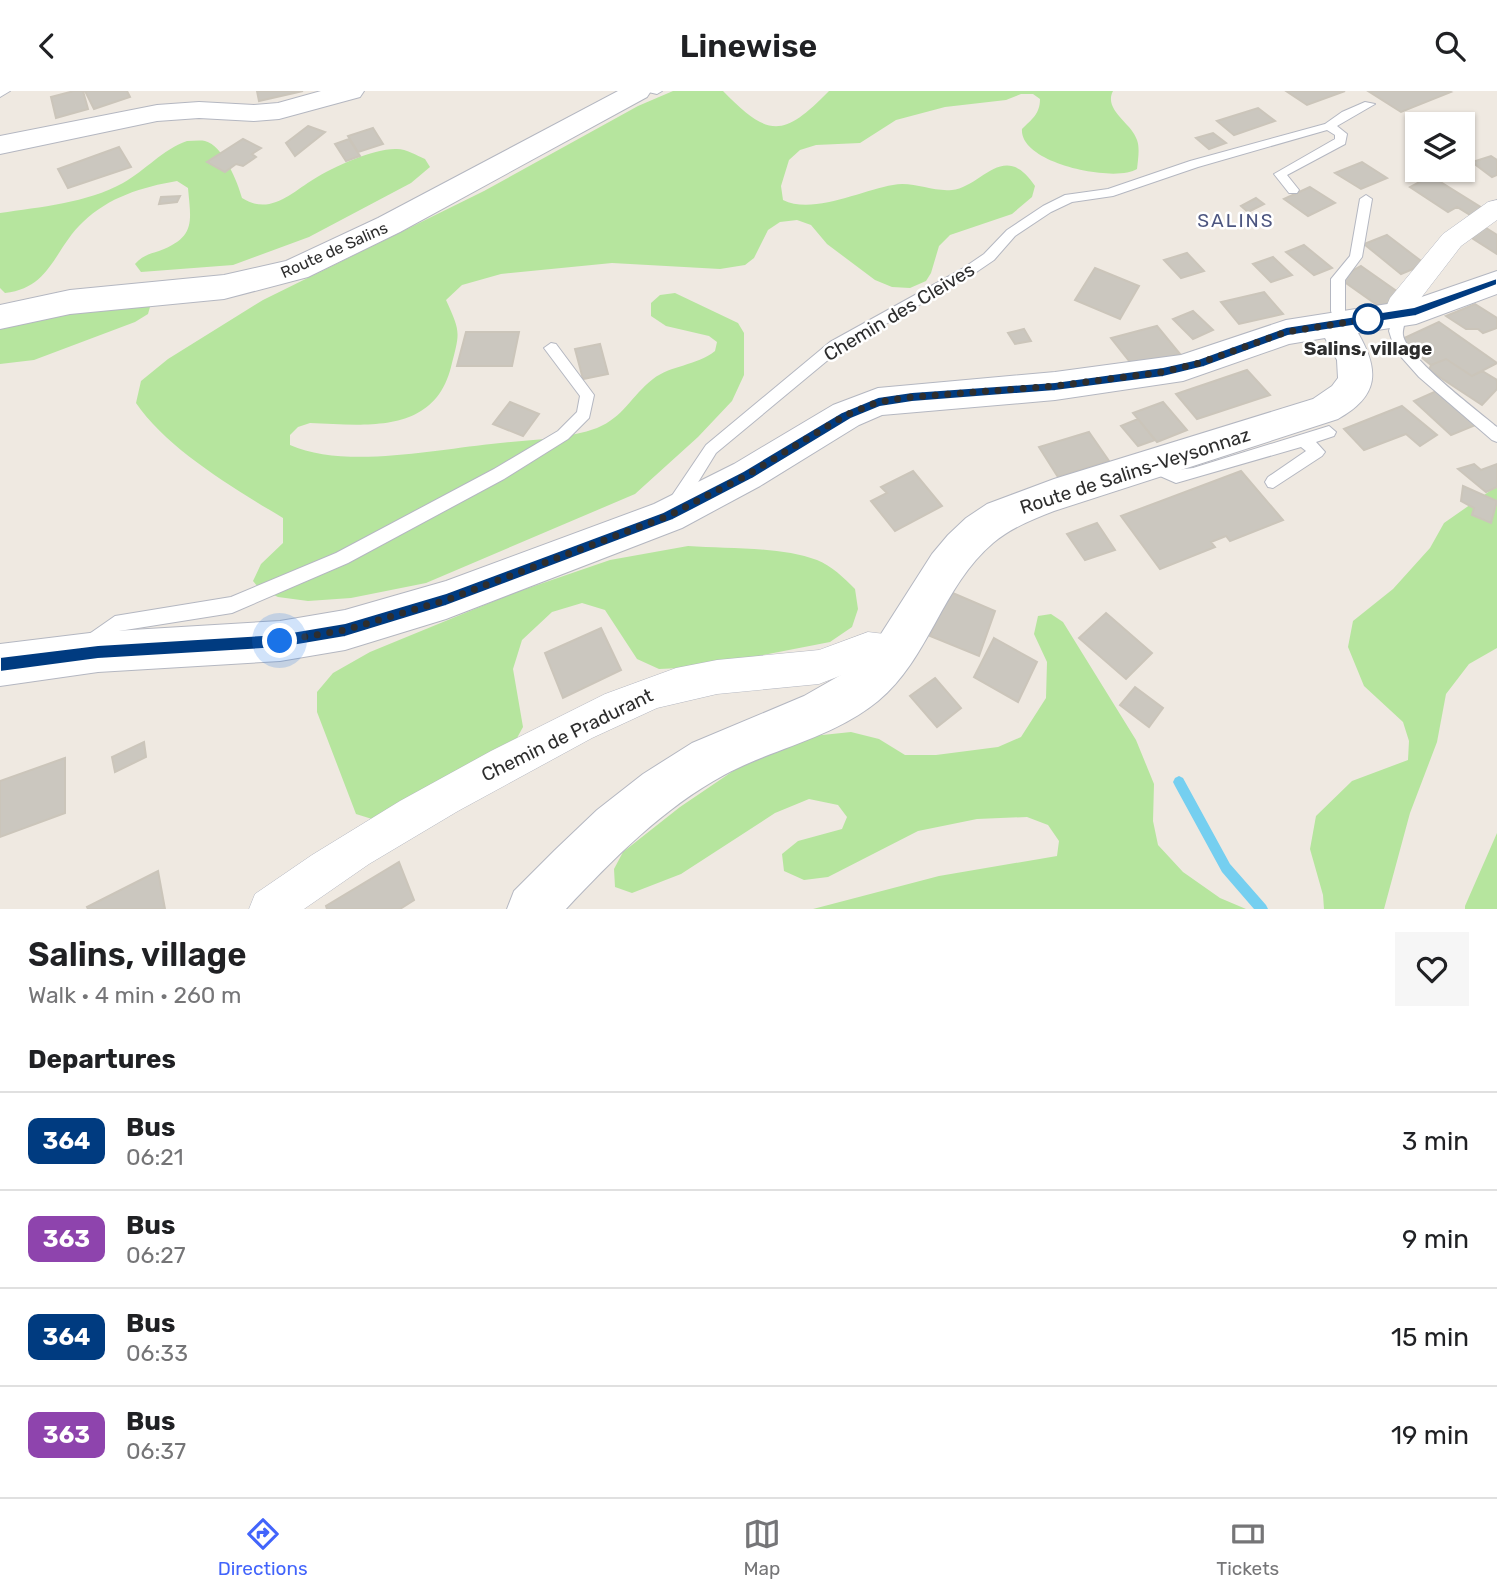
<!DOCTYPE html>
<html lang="en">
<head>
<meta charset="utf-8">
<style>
  body { margin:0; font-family:Rubik,sans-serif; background:#f6f6f6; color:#202124; height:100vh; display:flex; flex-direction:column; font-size:26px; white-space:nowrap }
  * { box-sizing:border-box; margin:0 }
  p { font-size:23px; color:#757577 }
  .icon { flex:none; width:38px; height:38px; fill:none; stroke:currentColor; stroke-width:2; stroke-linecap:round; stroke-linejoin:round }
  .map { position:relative; height:818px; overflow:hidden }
  .details { display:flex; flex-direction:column; background:#fff; flex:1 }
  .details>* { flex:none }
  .badge { padding:0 14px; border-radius:10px; font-size:24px; line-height:46px }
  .fabs { position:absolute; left:1405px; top:21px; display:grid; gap:14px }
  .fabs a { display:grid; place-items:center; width:70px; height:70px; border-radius:0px; background:#fff; box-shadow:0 2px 5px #0004; font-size:35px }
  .you { position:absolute; width:35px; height:35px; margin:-18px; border:5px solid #fff; border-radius:50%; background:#1a73e8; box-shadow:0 0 0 10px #1a73e833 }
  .map>.badge { position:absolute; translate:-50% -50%; box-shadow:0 0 0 4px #fff }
  h2 { padding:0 28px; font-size:26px; line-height:63px }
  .round { display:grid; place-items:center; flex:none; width:74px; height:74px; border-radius:0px; background:#f6f6f6 }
  .head { display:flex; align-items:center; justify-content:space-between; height:119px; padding:0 28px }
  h1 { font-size:33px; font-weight:600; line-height:52px }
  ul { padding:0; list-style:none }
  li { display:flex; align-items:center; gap:21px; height:98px; padding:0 28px; border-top:2px solid #e0e0e0 }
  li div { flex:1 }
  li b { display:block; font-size:26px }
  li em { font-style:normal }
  li .badge { min-width:77px; font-weight:700; text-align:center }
  header { display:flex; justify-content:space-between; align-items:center; height:91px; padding:0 28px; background:#fff; font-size:32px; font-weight:600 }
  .dock { display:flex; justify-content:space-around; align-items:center; height:98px; border-top:2px solid #e0e0e0; background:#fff; font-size:19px; color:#757577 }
  .dock a { display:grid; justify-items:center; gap:4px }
  .dock .current { color:#4264fb }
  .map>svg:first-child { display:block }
</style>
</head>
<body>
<header><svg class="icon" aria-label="back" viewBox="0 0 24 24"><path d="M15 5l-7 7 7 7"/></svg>Linewise<svg class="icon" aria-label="search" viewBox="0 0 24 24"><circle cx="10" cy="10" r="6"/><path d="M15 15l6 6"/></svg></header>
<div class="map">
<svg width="1497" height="818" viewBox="0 0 1497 818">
  <rect width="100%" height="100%" fill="#efe9e1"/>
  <!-- green -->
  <path fill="#b6e59e" d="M673,0h50c46,47 60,47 106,0h284c-10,19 19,32 24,49 3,8 1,20 0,29 -21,14 -118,-5 -115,-40 10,-10 18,-15 18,-30l-7,-5h-12l-15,6 -61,7 -49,13 -36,23 -44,2 -16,5 -11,10 -8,26 2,14c30,15 79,-10 110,-15 20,-4 39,7 59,5 30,-3 52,-51 83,-4l-3,11 -20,17 -62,21 -11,11 -8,27 -5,8 -16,7 -18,-1 -17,-7 -48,-36 -16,-19 -14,-5 -17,2 -12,8 -14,28 -9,7 -25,4 -108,-6 -111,11 -39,11 -16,15c15,33 14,32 5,67 -17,68 -86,58 -141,56l-12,4 -8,8v10c53,24 144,5 201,-1 34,-4 73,-4 106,-16 27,-11 34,-32 56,-49 18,-14 43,-13 62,-28l2,-9 -8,-6 -43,-10 -15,-10v-13l9,-8 15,-2 63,30 6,10v42l-12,26 -34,36 -63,57 -209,89 -75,15 -43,3 -30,-4 -19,-9 -6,-7 8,-17 22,-21v-25c-48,-29 -116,-69 -147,-115l5,-22 27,-22 95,-59 221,-109 154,-85z
    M187,50c6,0 13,-1 18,0 18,4 33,42 37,57 28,18 49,-5 72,-19 19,-12 59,-30 81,-30 10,-1 21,6 30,10l5,8 -19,16 -102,54 -76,28 -92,7 -6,-8c7,-8 14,-10 24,-13 37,-14 32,-29 29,-63l-11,-7c-35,6 -68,16 -94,41 -29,27 -32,66 -78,71l-5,-5v-75c40,-6 87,-10 123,-30 23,-13 39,-33 64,-42z
    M146,213l4,3 -2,7 -13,8 -101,38 -34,4v-36l67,-15z
    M1497,395v162l-28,16 -23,30 -9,48 -27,71 -26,96h-60l-1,-14 -13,-46 6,-33 36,-35 56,-21 1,-19 -6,-19 -39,-36 -16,-39 5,-26 40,-32 37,-41 14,-25z
    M688,455c39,3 92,0 129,14 15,6 26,17 38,29l3,20 -6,18 -22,15 -128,25 -43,2 -22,-10 -32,-49 -23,-7 -30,9 -30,28 -9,29 10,58 -11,20 -140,72 -16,-5 -39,-102v-20l16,-19 37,-21 141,-58 99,-34z
    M1051,523l12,8 73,118 18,44 -1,37 5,24 25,27 37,26 26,11h-433l126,-33 118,-20 2,-15 -11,-16 -21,-8 -50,2 -59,12 -90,46 -24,3 -20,-9 -2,-17 16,-13 44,-12 5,-12 -9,-12 -29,-6 -34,14 -94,61 -49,19 -17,-6 -1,-18 9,-17 57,-45 59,-40 74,-31 38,-4 28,7 26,16h31l62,-8 23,-10 25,-39 1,-36 -13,-28 4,-18z
    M1497,742v76h-32v-3z"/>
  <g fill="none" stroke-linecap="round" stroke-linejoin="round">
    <!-- stream -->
    <path fill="#75cff0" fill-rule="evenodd" d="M1179,685l4,2 47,86 36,41 2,4h-14l-32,-37 -47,-86 -2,-4 2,-4z"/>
  </g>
  <!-- building -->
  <path fill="#cbc7bf" stroke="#cbc5ba" stroke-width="2" d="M74,0h9l5,18 -32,9 -5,-21z
    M85,0h42l3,6 -36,12z
    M257,0h46l-44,10z
    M1286,0h59l-38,14z
    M1368,0h81l2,1 -50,20z
    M1258,17l17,13 -41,14 -17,-14z
    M308,35l17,6 -30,24 -9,-13z
    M373,37l10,16 -25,8 -10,-16z
    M1213,42l13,10 -17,6 -13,-11z
    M243,48l18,9 -9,6 4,3 -13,9 -7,-2 -11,8 -18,-10z
    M349,48l11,17 -14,5 -11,-17z
    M119,56l12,20 -63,21 -10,-19z
    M1491,65l6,4v15l-5,2 -20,-15z
    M1362,71l25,16 -26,11 -26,-16z
    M1431,85l56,35 -12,7 -18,-11 -9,5 -38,-25z
    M1310,96l25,16 -27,13 -24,-17z
    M180,105l-3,6 -18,2 2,-7z
    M1256,107l8,6 -16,8 -7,-6z
    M1480,133l17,11v19l-33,-21z
    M1387,144l38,29 -24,10 -37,-30z
    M1304,154l28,23 -18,7 -28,-23z
    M1187,162l17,18 -23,7 -17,-18z
    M1273,166l19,18 -21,7 -18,-18z
    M1361,175l41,29 -22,12 -41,-29z
    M1095,177l44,18 -19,33 -45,-19z
    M1264,201l19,22 -44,10 -18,-22z
    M1475,213l22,14v10l-14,5 -5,-4h-12l-20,-13z
    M1193,220l20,19 -20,9 -20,-20z
    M1439,231l58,41 -25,13 -26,-17 -15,6 -31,-25z
    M1157,235l23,28 -46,13 -23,-29z
    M1024,238l7,12 -16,3 -7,-11z
    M466,241h53l-7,34h-55z
    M600,253l8,30 -25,5 -8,-30z
    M1446,268l26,17 10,-5 15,9v9l-15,16 -53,-35 2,-5z
    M1247,279l23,25 -73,24 -21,-25z
    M1439,299l39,34 -27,11 -37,-34z
    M510,311l29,12 -16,22 -30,-12z
    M1163,311l24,28 -30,12 -24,-29z
    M1402,315l35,29 -17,11 -14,-12 -42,16 -20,-21z
    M1138,328l17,21 -17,6 -17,-20z
    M1089,341l20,29 -51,16 -19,-30z
    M1474,373l7,6 16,-6v23l-11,5 -28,-23z
    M913,380l29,35 -47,25 -24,-30 16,-8 -6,-6z
    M1241,380l42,49 -53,21 -4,-5 -15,6 4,5 -55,22 -39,-53z
    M1463,395l34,15 -6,22 -19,-8 2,-7 -13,-7z
    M1097,432l18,27 -30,10 -18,-26z
    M948,500l47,20 -16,45 -49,-20z
    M1106,522l46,40 -26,26 -47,-41z
    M601,537l20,42 -58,28 -18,-45z
    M994,547l43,24 -19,40 -44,-25z
    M935,587l26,30 -24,19 -27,-31z
    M1135,596l28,21 -14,19 -29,-22z
    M144,651l2,15 -31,15 -3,-15z
    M65,667v55l-65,24v-56z
    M399,771l15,38 -14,9h-73l-1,-3z
    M158,780l7,38h-77l-1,-2z"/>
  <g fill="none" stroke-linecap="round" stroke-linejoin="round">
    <!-- lane casing -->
    <g stroke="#b4b7c1" stroke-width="2">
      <path id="lane" d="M0,0h10l-10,6z
        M644,0h18l-5,3z
        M1365,11l10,2 -38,22 10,8 -2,10 -58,31 12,15 -2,3h-8l-15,-19 61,-35v-4l-8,-5 -129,37 -85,29 -41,6 -21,10 -36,24 -21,24 -22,15 -132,75 -124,103 -35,57 -6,2 -6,-2 -2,-5 2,-5 37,-55 124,-103 132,-73 22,-15 23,-24 36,-24 22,-11 43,-6 82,-28 135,-37 17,-12z
        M1366,104l6,4 -10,58 -17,23v31l4,12 -7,5 -5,-1 -6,-16v-32l19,-23 10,-57z
        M1401,218l7,5c-2,6 -6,15 -5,21 3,22 75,76 94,92v15l-5,-2 -73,-63 -24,-27 -6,-19 5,-17z
        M551,252l5,1 38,51 -5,23 -21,21 -64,40 -156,84 -116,50 -113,18 -31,22 -6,-2 -3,-6 3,-6 33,-23 116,-19 105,-44 158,-84 64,-38 19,-19 3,-16 -36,-48z
        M1329,335l7,6 -2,4 -18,6 9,10 -3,4 -49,32 -5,-1 -3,-5 3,-5 38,-26 -5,-4 -125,36 -32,-14 -3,-4 3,-4 5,-2 28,11 16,-2z"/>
    </g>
    <!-- street casing -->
    <g stroke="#b4b7c1" stroke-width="1">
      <path id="street" d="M1497,109v20l-36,26 -47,61 1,7 -4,7 -10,3 -10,-3 -4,-16 3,-7 53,-64 45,-32z
        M868,541l25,3 12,5 6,12 -6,12 -12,5 -25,-4 -49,19 -102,10 -60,14 -65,30 -134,73 -89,53 -65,45h-55l6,-15 57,-39 88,-54 91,-50 114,-57 71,-26 41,-8 102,-10z"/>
    </g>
    <!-- secondary casing -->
    <g stroke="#b4b7c1" stroke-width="2">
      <path id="secondary" d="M321,0h43l-4,6 -81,22 -25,2 -55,-3 -42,3 -157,33v-18l157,-31 42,-3 55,3 24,-2z
        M618,0h33l-4,6 -247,135 -92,45 -84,22 -154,15 -70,15v-24l70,-15 154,-15 62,-14 92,-43z
        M1497,180v23l-81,30 -58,9c22,38 21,63 -20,86l-284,92c-21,8 -43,17 -61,32 -51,43 -64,116 -115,158 -45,37 -104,47 -154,74 -61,33 -111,84 -158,134h-59l7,-18 41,-41 42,-40 46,-36 49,-31 112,-47 42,-24 33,-35 53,-83 16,-19 18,-17 21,-14 67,-25 259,-80 19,-13 6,-8 -1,-18 -12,-22 -36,6 -106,37 -128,19 -173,15 -23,10 -99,61 -78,42 -236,91 -101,31 -65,11 -182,11 -98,14v-42l98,-12 182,-11 65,-11 101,-29 208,-77 80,-40 99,-59 45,-17 177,-16 126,-17 105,-35 127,-20z"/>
    </g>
    <!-- lane -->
    <use href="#lane" fill="#fff" fill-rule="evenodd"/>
    <!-- street -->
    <use href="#street" fill="#fff" fill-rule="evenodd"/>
    <!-- secondary -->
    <use href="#secondary" fill="#fff" fill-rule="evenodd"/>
  </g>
  <!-- line -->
  <path fill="#003b80" stroke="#fff" stroke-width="2" d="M1497,187v7l-81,31 -128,20 -84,31 -41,10 -108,14 -143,11 -32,5 -29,12 -99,60 -79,41 -227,86 -101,31 -65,11 -182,11 -98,13v-15l98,-12 182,-11 65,-11 101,-30 217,-81 80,-41 99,-59 36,-15 34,-5 143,-10 108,-15 35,-8 88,-32 128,-20z"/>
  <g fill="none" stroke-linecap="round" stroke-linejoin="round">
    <!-- walk -->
    <path stroke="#2e2e2e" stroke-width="7" stroke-dasharray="0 12.6" d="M280,550l65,-11 101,-30 222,-84 79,-41 99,-60 32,-13 34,-5 143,-11 108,-14 37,-9 86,-31 82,-13"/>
  </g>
  <!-- markers -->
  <circle fill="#fff" stroke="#003b80" stroke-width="3.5" cx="1368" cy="228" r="14"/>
  <g text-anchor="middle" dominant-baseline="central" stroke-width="5" stroke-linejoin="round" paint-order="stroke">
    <!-- far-street labels -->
    <g font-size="16" fill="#2e2e2e" stroke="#fff">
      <text transform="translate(334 159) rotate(-24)">Route de Salins</text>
    </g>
    <!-- far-quarter labels -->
    <g font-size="19" letter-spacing="2" fill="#4d5680" stroke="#fff">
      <text x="1236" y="129">SALINS</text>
    </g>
    <!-- street labels -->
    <g font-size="19" fill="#2e2e2e" stroke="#fff">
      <text transform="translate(899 221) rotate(-31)">Chemin des Cleives</text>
      <text transform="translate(1135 380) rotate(-18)">Route de Salins-Veysonnaz</text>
      <text transform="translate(567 644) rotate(-26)">Chemin de Pradurant</text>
    </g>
    <!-- stop labels -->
    <g font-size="19" font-weight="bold" fill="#2e2e2e" stroke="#fff">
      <text x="1368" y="257">Salins, village</text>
    </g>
  </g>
</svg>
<div class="fabs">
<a><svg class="icon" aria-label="layers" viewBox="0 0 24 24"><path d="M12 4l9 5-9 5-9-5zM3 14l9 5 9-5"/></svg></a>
</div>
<div class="you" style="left:280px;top:550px"></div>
</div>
<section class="details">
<div class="head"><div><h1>Salins, village</h1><p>Walk · 4 min · 260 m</p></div><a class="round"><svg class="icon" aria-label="heart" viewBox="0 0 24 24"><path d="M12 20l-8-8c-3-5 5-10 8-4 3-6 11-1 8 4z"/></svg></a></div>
<h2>Departures</h2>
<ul>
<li><span class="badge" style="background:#003b80;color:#fff">364</span><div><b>Bus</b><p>06:21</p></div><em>3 min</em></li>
<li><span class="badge" style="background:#8e44ad;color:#fff">363</span><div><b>Bus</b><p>06:27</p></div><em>9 min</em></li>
<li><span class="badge" style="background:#003b80;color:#fff">364</span><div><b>Bus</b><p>06:33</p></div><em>15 min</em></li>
<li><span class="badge" style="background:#8e44ad;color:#fff">363</span><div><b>Bus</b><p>06:37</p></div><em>19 min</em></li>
</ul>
</section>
<nav class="dock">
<a class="current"><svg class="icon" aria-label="directions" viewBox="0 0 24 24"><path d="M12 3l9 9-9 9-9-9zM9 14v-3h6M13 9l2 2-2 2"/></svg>Directions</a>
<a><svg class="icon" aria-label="map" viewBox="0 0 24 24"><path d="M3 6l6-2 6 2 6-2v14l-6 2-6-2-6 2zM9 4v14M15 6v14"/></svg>Map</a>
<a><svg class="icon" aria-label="tickets" viewBox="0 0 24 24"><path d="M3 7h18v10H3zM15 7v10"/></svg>Tickets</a>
</nav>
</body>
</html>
